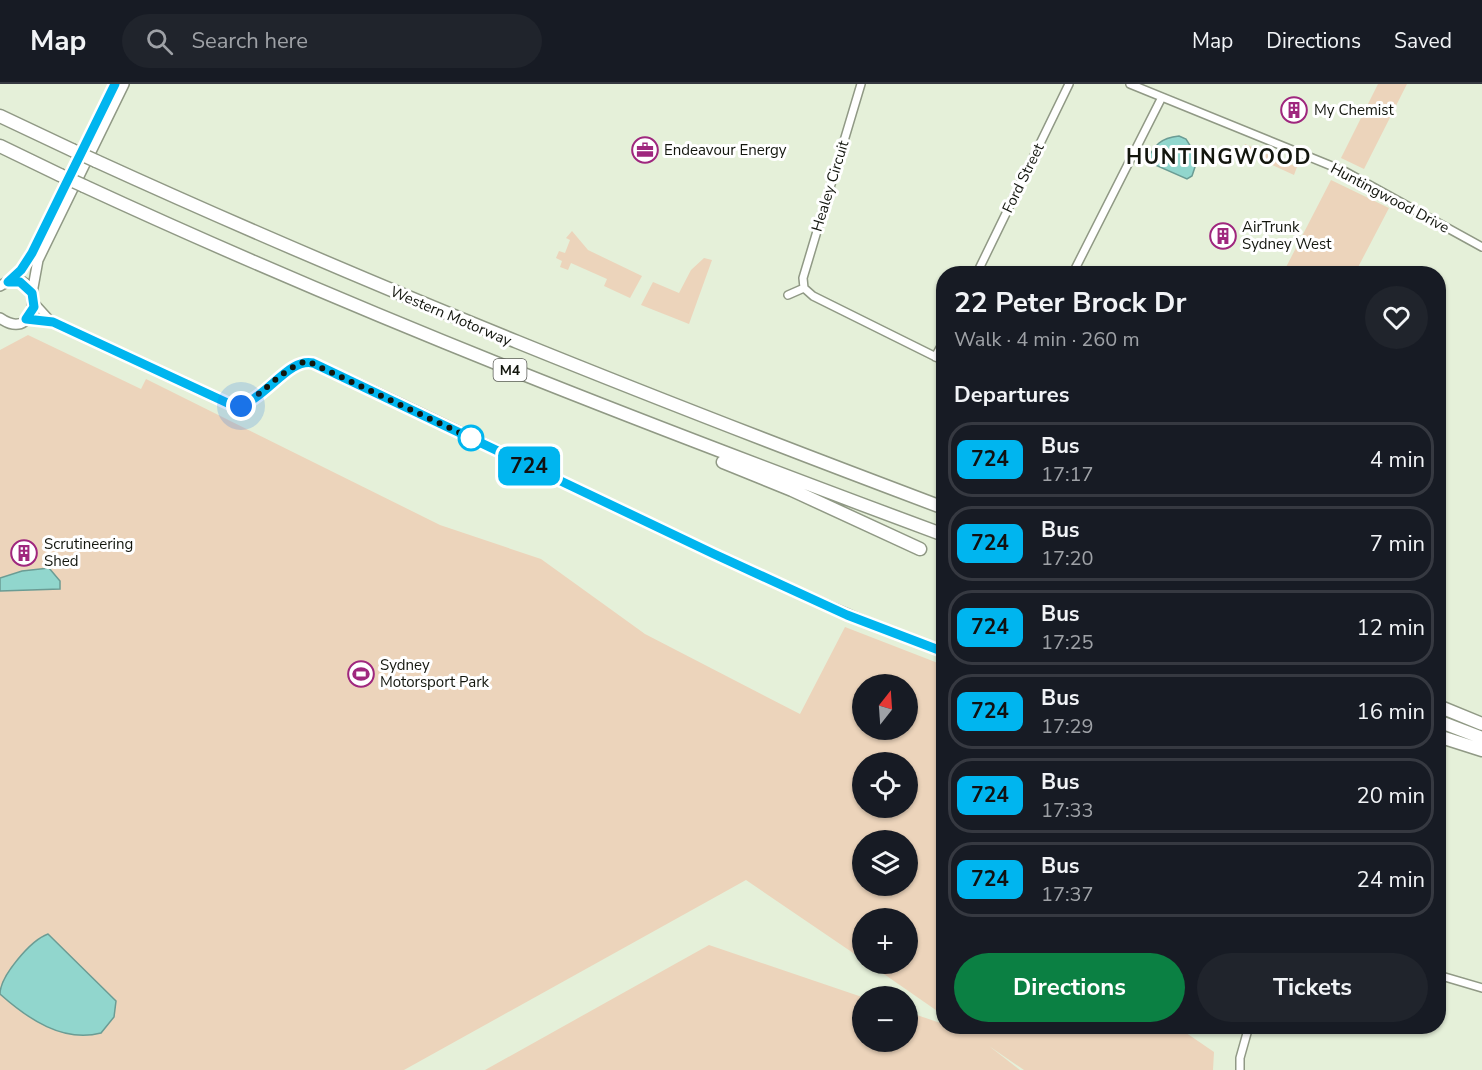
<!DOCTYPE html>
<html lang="en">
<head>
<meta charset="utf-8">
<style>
  body { margin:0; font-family:"Nunito Sans",sans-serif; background:#20242c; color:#f1f3f6; height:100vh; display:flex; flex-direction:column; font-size:22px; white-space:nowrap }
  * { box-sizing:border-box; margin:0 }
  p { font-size:20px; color:#9ea1a6 }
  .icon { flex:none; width:33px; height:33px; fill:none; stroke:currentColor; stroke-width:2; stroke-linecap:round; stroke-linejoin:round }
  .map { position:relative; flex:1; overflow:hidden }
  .sheet { position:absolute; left:936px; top:182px; width:510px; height:768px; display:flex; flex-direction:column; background:#171b24; border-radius:24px; box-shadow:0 2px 4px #0004 }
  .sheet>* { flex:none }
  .badge { padding:0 12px; border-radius:9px; font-size:21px; line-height:39px }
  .needle { width:39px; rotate:17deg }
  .fabs { position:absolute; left:852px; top:590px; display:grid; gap:12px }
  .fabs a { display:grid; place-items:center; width:66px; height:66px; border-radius:50%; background:#171b24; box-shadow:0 2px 4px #0004; font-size:30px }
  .you { position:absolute; width:30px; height:30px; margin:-15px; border:4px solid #fff; border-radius:50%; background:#1a73e8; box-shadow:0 0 0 9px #1a73e833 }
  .map>.badge { position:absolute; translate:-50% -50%; box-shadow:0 0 0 3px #fff }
  h2 { padding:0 18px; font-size:22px; line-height:54px }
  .round { display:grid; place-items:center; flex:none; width:63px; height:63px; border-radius:32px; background:#20242c }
  .overview { display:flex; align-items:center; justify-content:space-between; height:102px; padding:0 18px }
  h1 { font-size:28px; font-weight:700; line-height:45px }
  .button { display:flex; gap:12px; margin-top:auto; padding:12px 18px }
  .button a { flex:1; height:69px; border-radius:36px; background:#0b8043; color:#fff; font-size:24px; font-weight:700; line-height:69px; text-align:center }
  .button a+a { background:#20242c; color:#f1f3f6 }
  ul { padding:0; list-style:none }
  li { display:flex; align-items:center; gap:18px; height:75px; margin:0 12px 9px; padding:0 6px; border:3px solid #363941; border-radius:24px }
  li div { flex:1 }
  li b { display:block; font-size:22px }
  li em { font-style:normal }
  li .badge { min-width:66px; font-weight:700; text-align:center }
  header { display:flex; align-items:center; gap:36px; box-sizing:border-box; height:84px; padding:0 30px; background:#171b24; border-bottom:2px solid #363941 }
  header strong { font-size:28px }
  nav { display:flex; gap:33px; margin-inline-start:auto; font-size:21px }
  .search { width:420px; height:54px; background:#20242c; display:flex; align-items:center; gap:15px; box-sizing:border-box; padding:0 21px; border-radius:33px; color:#9ea1a6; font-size:22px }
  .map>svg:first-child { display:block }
</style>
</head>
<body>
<header>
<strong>Map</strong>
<div class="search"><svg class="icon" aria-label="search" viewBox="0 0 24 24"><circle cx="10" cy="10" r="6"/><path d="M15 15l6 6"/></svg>Search here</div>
<nav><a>Map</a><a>Directions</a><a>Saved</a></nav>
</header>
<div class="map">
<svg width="1482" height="986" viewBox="0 0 1482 986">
  <rect width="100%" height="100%" fill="#e5f0d9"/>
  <!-- green -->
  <path fill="#ecd4bb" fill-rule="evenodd" d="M1378,0h29l-43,85 -23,-11z
    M1245,60l52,23 -3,8 -52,-24z
    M1331,96l58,28 -34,65h-72z
    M572,147l16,19 54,26 -12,22 -26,-12 3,-7 -36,-16 -3,7 -8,-3 2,-6 -6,-3 3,-7 6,2 5,-13 -4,-2z
    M704,174l8,2 -23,64 -48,-19 12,-23 26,11 12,-23z
    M28,251l113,54 5,-10 294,146 101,34 104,75 155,80 45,-87 98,38v350l-75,-52h40v-45h-46v41l-116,-79 -342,190h-404v-720zM862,600h46v45h-46zM862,678h46v45h-46zM862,756h46v45h-46z
    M709,861l153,52v44h46v-29l59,20 -7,-6h216l38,26 -1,18h-189l-35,-24 31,24h-535z"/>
  <!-- water -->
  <path fill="#91d6cd" stroke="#6b9c94" stroke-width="1.5" d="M1179,52l7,3 12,19 -6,18 -5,3 -41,-18c9,-16 14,-23 33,-25z
    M49,484l11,13v8l-60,2v-13l22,-7z
    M48,850l68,67 -2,16 -13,16c-38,10 -73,-14 -101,-39 0,-18 31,-54 48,-60z"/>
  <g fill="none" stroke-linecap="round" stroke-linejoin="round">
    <!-- street casing -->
    <g stroke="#909985" stroke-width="10">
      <path id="street" d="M861,0l-58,194 1,10 9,8 131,65
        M1130,0l214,87 138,76
        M977,189l92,-189
        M1073,189l89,-176
        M788,211l16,-7
        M34,218l19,21
        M26,235l27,4 181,83c30,-2 52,-49 79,-44 212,95 414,207 631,290
        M935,273l9,-16
        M1438,891l44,13
        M1240,986v-12l9,-32"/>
    </g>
    <!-- secondary casing -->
    <g stroke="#909985" stroke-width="12">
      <path id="secondary" d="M8,198l13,-12 11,-17 83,-169
        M0,202c44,-29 43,62 0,32
        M32,209l6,-33 86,-176"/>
    </g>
    <!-- highway casing -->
    <g stroke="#909985" stroke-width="15">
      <path id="highway" d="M0,32l72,34
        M0,62l60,29
        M96,77c278,127 561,239 848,347
        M84,102c281,130 569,241 860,349
        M723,378l69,28 128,59
        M1438,622l44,18
        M1438,637l44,17
        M1438,652l44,14"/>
    </g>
    <!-- street -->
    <use href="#street" stroke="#fff" stroke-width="7"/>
    <!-- secondary -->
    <use href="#secondary" stroke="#fff" stroke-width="9"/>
    <!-- highway -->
    <use href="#highway" stroke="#fff" stroke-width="12"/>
    <!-- highway-bridge casing -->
    <g stroke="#909985" stroke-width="15" stroke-linecap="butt">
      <path id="highway-bridge" d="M72,66l24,11
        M60,91l24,11"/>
    </g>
    <!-- highway-bridge -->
    <use href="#highway-bridge" stroke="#fff" stroke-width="12"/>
  </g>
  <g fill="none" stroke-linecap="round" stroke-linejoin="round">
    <!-- line casing -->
    <g stroke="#fff" stroke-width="14">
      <path id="line" d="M115,0l-83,169 -11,17 -13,12h12l12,11 2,14 -8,12 27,3 181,84c30,-2 53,-49 79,-43l401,191 133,61 97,37"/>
    </g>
    <!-- line -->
    <use href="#line" stroke="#00b5ef" stroke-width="9"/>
    <!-- walk -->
    <path stroke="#13160e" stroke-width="6" stroke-dasharray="0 10.8" d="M241,322c23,-12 41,-38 66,-45l164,77"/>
  </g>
  <!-- icons -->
  <defs>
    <g id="building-ring" transform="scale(1.35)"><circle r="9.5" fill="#fff" stroke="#9f277e" stroke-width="1.5"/><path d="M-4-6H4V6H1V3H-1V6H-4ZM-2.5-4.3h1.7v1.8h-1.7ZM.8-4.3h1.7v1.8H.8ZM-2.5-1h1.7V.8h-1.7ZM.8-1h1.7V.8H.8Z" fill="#9f277e"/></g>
    <g id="office-ring" transform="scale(1.35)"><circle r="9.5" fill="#fff" stroke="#9f277e" stroke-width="1.5"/><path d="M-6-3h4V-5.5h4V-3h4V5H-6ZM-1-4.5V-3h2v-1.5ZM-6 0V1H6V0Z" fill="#9f277e"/></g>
    <g id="stadium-ring" transform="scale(1.35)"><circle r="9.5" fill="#fff" stroke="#9f277e" stroke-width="1.5"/><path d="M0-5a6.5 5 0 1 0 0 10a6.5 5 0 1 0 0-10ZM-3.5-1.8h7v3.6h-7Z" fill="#9f277e"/></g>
  </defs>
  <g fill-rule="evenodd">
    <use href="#building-ring" x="1294" y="26"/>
    <use href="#office-ring" x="645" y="66"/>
    <use href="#building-ring" x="1223" y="152"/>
    <use href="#building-ring" x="24" y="469"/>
    <use href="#stadium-ring" x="361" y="590"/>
  </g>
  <!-- markers -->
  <circle fill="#fff" stroke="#00b5ef" stroke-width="3" cx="471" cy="354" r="12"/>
  <g text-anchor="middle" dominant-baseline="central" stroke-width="6" stroke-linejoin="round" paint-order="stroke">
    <!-- shield labels -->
    <rect fill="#fff" stroke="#5a5c56" stroke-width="1.5" x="493.5" y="275" width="33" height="22" rx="4.5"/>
    <g font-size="14" font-weight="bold" fill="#13160e">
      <text x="510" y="286">M4</text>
    </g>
    <!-- poi labels -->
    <g font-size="15" fill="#13160e" stroke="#fff" text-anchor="start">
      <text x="1314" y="26">My Chemist</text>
      <text x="664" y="66">Endeavour Energy</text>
      <text x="1242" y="143">AirTrunk<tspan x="1242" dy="17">Sydney West</tspan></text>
      <text x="44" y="460">Scrutineering<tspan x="44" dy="17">Shed</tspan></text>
      <text x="380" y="581">Sydney<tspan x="380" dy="17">Motorsport Park</tspan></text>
    </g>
    <!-- street labels -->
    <g font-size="15" fill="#13160e" stroke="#fff">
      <text transform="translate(1023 94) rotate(-64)">Ford Street</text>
      <text transform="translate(830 102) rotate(-73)">Healey Circuit</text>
      <text transform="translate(1390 114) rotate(28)">Huntingwood Drive</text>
      <text transform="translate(451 232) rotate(23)">Western Motorway</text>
    </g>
    <!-- district labels -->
    <g font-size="21" font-weight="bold" letter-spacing="1.5" fill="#13160e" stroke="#fff">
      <text x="1219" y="73">HUNTINGWOOD</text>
    </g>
  </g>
</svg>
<div class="fabs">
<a><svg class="needle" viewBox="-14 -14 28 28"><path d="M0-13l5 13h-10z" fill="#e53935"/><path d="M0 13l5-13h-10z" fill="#9ea1a6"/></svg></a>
<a><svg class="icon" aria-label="locate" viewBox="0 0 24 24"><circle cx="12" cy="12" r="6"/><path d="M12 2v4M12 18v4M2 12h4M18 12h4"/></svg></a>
<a><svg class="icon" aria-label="layers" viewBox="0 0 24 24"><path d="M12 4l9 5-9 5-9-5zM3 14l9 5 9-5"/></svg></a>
<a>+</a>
<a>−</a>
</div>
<div class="you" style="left:241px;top:322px"></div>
<b class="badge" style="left:529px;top:382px;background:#00b5ef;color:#111">724</b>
<section class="sheet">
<div class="overview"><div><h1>22 Peter Brock Dr</h1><p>Walk · 4 min · 260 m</p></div><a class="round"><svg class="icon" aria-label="heart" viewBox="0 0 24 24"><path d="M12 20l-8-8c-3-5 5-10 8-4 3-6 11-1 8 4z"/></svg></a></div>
<h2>Departures</h2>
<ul>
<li><span class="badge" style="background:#00b5ef;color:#111">724</span><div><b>Bus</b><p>17:17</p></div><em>4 min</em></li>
<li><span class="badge" style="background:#00b5ef;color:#111">724</span><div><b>Bus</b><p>17:20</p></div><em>7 min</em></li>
<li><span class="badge" style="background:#00b5ef;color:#111">724</span><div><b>Bus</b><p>17:25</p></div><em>12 min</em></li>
<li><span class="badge" style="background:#00b5ef;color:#111">724</span><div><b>Bus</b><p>17:29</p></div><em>16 min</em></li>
<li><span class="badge" style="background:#00b5ef;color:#111">724</span><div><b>Bus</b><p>17:33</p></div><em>20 min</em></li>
<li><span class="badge" style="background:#00b5ef;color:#111">724</span><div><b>Bus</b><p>17:37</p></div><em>24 min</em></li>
</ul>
<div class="button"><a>Directions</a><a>Tickets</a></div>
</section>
</div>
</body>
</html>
